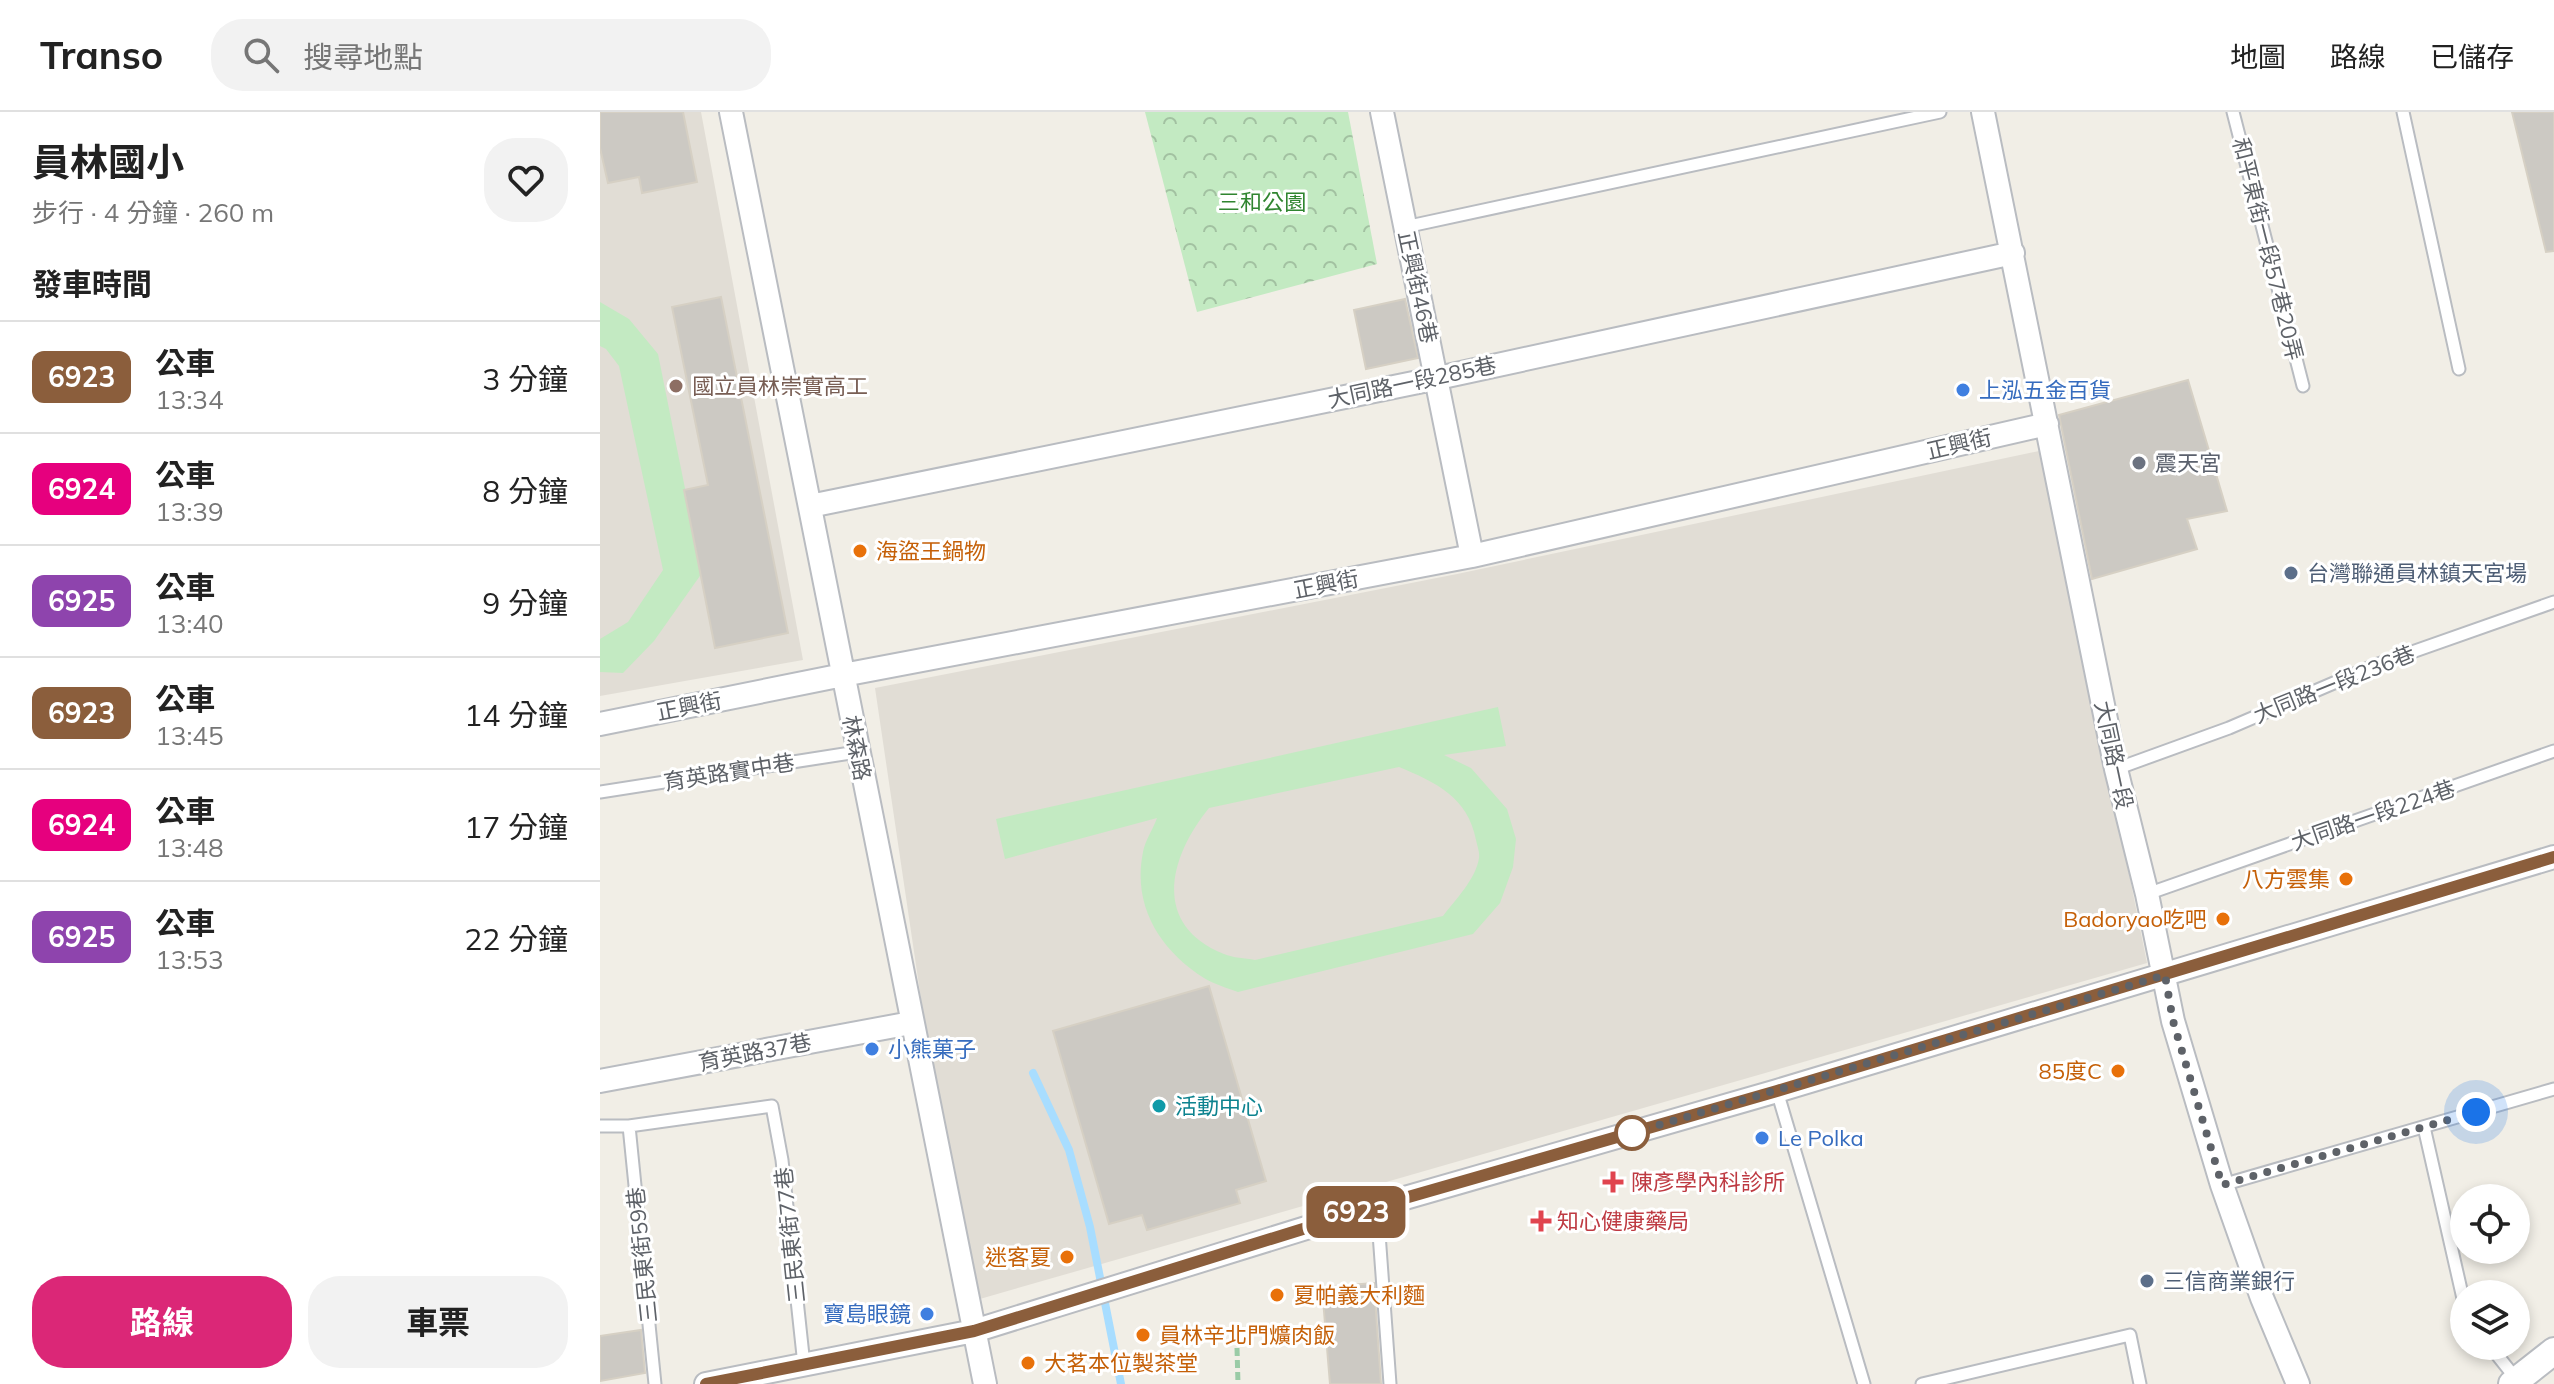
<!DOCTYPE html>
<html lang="zh-TW">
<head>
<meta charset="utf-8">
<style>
  body { margin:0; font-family:Mulish,"Noto Sans TC",sans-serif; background:#f2f2f2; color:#222; height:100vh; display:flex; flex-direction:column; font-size:30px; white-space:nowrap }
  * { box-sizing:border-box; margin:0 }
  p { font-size:26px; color:#767676 }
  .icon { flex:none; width:44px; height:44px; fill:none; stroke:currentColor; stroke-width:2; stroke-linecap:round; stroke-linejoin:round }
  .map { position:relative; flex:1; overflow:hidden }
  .side { display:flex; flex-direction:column; background:#fff; width:600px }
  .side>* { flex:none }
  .badge { padding:0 16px; border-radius:12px; font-size:28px; line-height:52px }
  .buttons { position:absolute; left:1850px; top:1072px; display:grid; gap:16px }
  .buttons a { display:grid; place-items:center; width:80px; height:80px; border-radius:50%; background:#fff; box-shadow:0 4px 12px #0003; font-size:40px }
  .you { position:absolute; width:40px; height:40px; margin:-20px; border:6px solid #fff; border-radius:50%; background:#1a73e8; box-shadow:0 0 0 12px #1a73e833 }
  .map>.badge { position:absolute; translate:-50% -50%; box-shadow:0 0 0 4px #fff }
  h2 { padding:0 32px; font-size:30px; line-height:72px }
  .round { display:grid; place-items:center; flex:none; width:84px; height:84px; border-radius:32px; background:#f2f2f2 }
  .summary { display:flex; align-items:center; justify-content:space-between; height:136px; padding:0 32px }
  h1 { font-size:38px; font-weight:700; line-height:60px }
  .button { display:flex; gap:16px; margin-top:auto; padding:16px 32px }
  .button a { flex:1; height:92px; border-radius:32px; background:#db2777; color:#fff; font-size:32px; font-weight:700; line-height:92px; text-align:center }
  .button a+a { background:#f2f2f2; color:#222 }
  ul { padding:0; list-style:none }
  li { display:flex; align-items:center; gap:24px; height:112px; padding:0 32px; border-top:2px solid #e0e0e0 }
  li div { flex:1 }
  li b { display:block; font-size:30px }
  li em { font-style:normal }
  li .badge { min-width:88px; font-weight:700; text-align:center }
  header { display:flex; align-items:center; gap:48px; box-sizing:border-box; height:112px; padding:0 40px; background:#fff; border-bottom:2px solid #e0e0e0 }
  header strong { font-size:38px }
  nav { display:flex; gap:44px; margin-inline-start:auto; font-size:28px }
  .search { width:560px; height:72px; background:#f2f2f2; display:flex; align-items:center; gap:20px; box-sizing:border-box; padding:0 28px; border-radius:32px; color:#767676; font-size:30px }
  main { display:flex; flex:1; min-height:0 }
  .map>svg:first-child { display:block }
</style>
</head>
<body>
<header>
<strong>Transo</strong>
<div class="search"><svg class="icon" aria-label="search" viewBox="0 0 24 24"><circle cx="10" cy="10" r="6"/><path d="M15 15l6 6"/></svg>搜尋地點</div>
<nav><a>地圖</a><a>路線</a><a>已儲存</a></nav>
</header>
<main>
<section class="side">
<div class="summary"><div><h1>員林國小</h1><p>步行 · 4 分鐘 · 260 m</p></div><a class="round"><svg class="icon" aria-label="heart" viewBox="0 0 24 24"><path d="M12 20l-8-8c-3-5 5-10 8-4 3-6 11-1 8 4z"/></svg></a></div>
<h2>發車時間</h2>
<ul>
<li><span class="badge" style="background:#8b5e3c;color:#fff">6923</span><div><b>公車</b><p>13:34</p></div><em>3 分鐘</em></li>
<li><span class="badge" style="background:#e6007e;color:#fff">6924</span><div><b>公車</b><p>13:39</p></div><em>8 分鐘</em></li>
<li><span class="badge" style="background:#8e44ad;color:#fff">6925</span><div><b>公車</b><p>13:40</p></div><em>9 分鐘</em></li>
<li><span class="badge" style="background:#8b5e3c;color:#fff">6923</span><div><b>公車</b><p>13:45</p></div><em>14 分鐘</em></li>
<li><span class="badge" style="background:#e6007e;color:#fff">6924</span><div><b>公車</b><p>13:48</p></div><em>17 分鐘</em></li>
<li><span class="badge" style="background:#8e44ad;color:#fff">6925</span><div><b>公車</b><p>13:53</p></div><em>22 分鐘</em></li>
</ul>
<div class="button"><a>路線</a><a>車票</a></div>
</section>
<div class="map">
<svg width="1954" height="1272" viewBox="0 0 1954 1272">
  <defs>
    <pattern id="forest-crowns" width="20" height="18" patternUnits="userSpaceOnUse" patternTransform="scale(2)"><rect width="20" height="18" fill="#c3eac2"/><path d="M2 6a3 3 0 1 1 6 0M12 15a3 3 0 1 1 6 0" fill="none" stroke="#a2c1a1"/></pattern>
  </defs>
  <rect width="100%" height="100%" fill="#f1eee6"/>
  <!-- education -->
  <path fill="#e1ddd5" d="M0,0h101l102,548 -203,36z
    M1444,338l103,513 -1181,340 -91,-615 582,-114z"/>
  <!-- forest -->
  <path fill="url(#forest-crowns)" d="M545,0h203l29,152 -180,48z"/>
  <!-- pitch -->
  <path fill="#c3eac2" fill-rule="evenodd" d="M0,190l29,17 29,35 44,219 -48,68 -31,32 -23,-1v-33l28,-17 35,-52 -44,-204 -13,-17 -6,-3z
    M898,595l8,39 -62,9 27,13 36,41 9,30 -3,28 -13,36 -27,31 -235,58c-11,-4 -24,-8 -34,-14 -44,-28 -72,-72 -61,-126 2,-11 10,-23 14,-34l-152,41 -9,-40zM799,655c36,15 69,30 77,73 1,5 4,13 3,18 -3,21 -24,42 -36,58l-188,44c-10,-2 -22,-2 -31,-6 -73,-29 -55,-97 -15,-146z"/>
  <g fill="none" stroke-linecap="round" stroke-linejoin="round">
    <!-- stream -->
    <path stroke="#a8ddff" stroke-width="8" d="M433,961l36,77 21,77 31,157"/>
  </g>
  <!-- building -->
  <path fill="#ccc9c3" stroke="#d6d0c4" stroke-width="2" d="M0,0h83l14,70 -55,11 -3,-16 -31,6 -8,-35z
    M1912,0h42v139l-8,1z
    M121,185l67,336 -73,15 -31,-158 24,-5 -36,-178z
    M805,187l13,59 -52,11 -12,-59z
    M1588,268l39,131 -40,8 10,30 -105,30 -33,-164z
    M609,874l57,195 -30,9 4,13 -93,27 -5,-15 -33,9 -56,-193z
    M774,1171l7,101h-51l-8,-97z
    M41,1218l4,43 -45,8v-45z"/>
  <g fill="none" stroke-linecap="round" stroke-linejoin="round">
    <!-- service casing -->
    <g stroke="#b9bcc1" stroke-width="15">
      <path id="service" d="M1633,0l70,274
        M1803,0l56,257
        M805,115l535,-115
        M1516,657l113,-41 149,-64 176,-62
        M0,680l257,-40
        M1547,782l407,-143
        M1177,979l87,293
        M0,1014h29l143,-20 10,54 22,205
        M29,1014l26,258
        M1824,1015l40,176
        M1622,1073l332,-96
        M777,1094l13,178
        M1890,1234l27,34
        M1322,1272l208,-49 10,49"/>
    </g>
    <!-- minor casing -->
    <g stroke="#b9bcc1" stroke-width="26">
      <path id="minor" d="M131,0l254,1272
        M782,0l90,444
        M1383,0l133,657 31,125 26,127 49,164 40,113 36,86
        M210,394l628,-128 575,-125
        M0,612l243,-49 629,-119 575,-132
        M0,969l311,-58
        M106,1272l268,-53 403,-125 400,-115 777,-234"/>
    </g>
    <!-- tertiary casing -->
    <g stroke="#b9bcc1" stroke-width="30">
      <path id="tertiary" d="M1912,1272l42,-33"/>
    </g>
    <!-- path -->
    <path stroke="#9acba6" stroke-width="5" stroke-dasharray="8 4" stroke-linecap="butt" d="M637,1236l1,36"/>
    <!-- service -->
    <use href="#service" stroke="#fff" stroke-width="11"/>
    <!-- minor -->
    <use href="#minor" stroke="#fff" stroke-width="22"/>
    <!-- tertiary -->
    <use href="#tertiary" stroke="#fff" stroke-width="26"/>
  </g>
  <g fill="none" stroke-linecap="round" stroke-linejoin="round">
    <!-- line casing -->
    <g stroke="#fff" stroke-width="18">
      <path id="line" d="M106,1272l268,-53 403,-125 400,-115 777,-234"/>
    </g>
    <!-- line -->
    <use href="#line" stroke="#8b5e3c" stroke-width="12"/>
    <!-- walk -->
    <path stroke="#5e6268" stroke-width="8" stroke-dasharray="0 14.4" d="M1032,1021l533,-158 8,46 49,164 254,-73"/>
  </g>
  <!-- markers -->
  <circle fill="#8d6e63" stroke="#fff" stroke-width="3" cx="76" cy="274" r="8"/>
  <g fill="#3f7fe0" stroke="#fff" stroke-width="3">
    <circle cx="1363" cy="278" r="8"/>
    <circle cx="272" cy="937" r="8"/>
    <circle cx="1162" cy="1026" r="8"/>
    <circle cx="327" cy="1202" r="8"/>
  </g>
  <circle fill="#6b7280" stroke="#fff" stroke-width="3" cx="1539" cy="351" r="8"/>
  <g fill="#e8710a" stroke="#fff" stroke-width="3">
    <circle cx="260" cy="439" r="8"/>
    <circle cx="1746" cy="767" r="8"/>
    <circle cx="1623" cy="807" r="8"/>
    <circle cx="1518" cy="959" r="8"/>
    <circle cx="467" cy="1145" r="8"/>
    <circle cx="677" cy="1183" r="8"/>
    <circle cx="543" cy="1223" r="8"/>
    <circle cx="428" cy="1251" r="8"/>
  </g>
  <g fill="#5c6f8a" stroke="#fff" stroke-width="3">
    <circle cx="1691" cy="461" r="8"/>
    <circle cx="1547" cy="1169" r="8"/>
  </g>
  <circle fill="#0f9aa8" stroke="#fff" stroke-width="3" cx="559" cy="994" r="8"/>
  <circle fill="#fff" stroke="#8b5e3c" stroke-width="4" cx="1032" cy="1021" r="16"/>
  <g fill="#e0444e" stroke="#fff" stroke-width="3">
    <path d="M1009 1058h8v8h8v8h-8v8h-8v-8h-8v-8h8z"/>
    <path d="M937 1097h8v8h8v8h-8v8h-8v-8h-8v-8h8z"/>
  </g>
  <g text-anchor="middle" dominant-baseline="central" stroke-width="6" stroke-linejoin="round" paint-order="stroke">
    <!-- park labels -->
    <g font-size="22" fill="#308530" stroke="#fff">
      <text x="662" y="90">三和公園</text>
    </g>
    <!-- street labels -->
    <g font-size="22" fill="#5e6268" stroke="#fff">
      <text transform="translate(1668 137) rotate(76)">和平東街一段57巷20弄</text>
      <text transform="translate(818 175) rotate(78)">正興街46巷</text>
      <text transform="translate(812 270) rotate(-12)">大同路一段285巷</text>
      <text transform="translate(1359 332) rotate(-13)">正興街</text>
      <text transform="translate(726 472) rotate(-11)">正興街</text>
      <text transform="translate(1734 572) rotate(-22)">大同路一段236巷</text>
      <text transform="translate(89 594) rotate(-11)">正興街</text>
      <text transform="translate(257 636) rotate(79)">林森路</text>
      <text transform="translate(1514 643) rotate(78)">大同路一段</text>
      <text transform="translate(129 660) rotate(-9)">育英路實中巷</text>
      <text transform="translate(1773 703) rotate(-19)">大同路一段224巷</text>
      <text transform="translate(155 940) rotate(-11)">育英路37巷</text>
      <text transform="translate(190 1123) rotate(-96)">三民東街77巷</text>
      <text transform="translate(42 1143) rotate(-96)">三民東街59巷</text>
    </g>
    <!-- education labels -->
    <g font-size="22" fill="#785e54" stroke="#fff" text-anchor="start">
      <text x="92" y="274">國立員林崇實高工</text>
    </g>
    <!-- shop labels -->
    <g font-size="22" fill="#366cbe" stroke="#fff" text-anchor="start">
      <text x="1379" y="278">上泓五金百貨</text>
      <text x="288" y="937">小熊菓子</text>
      <text x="1178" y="1026">Le Polka</text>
      <text x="311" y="1202" text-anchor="end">寶島眼鏡</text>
    </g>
    <!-- worship labels -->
    <g font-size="22" fill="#5b616d" stroke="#fff" text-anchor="start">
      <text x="1555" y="351">震天宮</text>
    </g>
    <!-- food labels -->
    <g font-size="22" fill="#c56008" stroke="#fff" text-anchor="start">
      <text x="276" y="439">海盜王鍋物</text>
      <text x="1730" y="767" text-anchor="end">八方雲集</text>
      <text x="1607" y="807" text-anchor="end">Badoryao吃吧</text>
      <text x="1502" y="959" text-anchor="end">85度C</text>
      <text x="451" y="1145" text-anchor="end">迷客夏</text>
      <text x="693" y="1183">夏帕義大利麵</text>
      <text x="559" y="1223">員林辛北門爌肉飯</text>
      <text x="444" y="1251">大茗本位製茶堂</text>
    </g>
    <!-- service labels -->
    <g font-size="22" fill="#4e5e75" stroke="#fff" text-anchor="start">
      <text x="1707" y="461">台灣聯通員林鎮天宮場</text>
      <text x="1563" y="1169">三信商業銀行</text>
    </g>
    <!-- culture labels -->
    <g font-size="22" fill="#0d838f" stroke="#fff" text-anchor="start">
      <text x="575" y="994">活動中心</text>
    </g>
    <!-- health labels -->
    <g font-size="22" fill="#be3a42" stroke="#fff" text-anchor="start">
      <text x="1031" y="1070">陳彥學內科診所</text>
      <text x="957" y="1109">知心健康藥局</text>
    </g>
  </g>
</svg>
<div class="buttons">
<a><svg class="icon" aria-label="locate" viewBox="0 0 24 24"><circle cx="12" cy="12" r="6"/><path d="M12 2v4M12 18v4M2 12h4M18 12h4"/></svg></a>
<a><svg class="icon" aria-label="layers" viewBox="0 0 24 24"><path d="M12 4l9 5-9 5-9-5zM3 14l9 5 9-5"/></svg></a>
</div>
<div class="you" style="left:1876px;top:1000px"></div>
<b class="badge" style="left:756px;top:1100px;background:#8b5e3c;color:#fff">6923</b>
</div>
</main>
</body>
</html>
